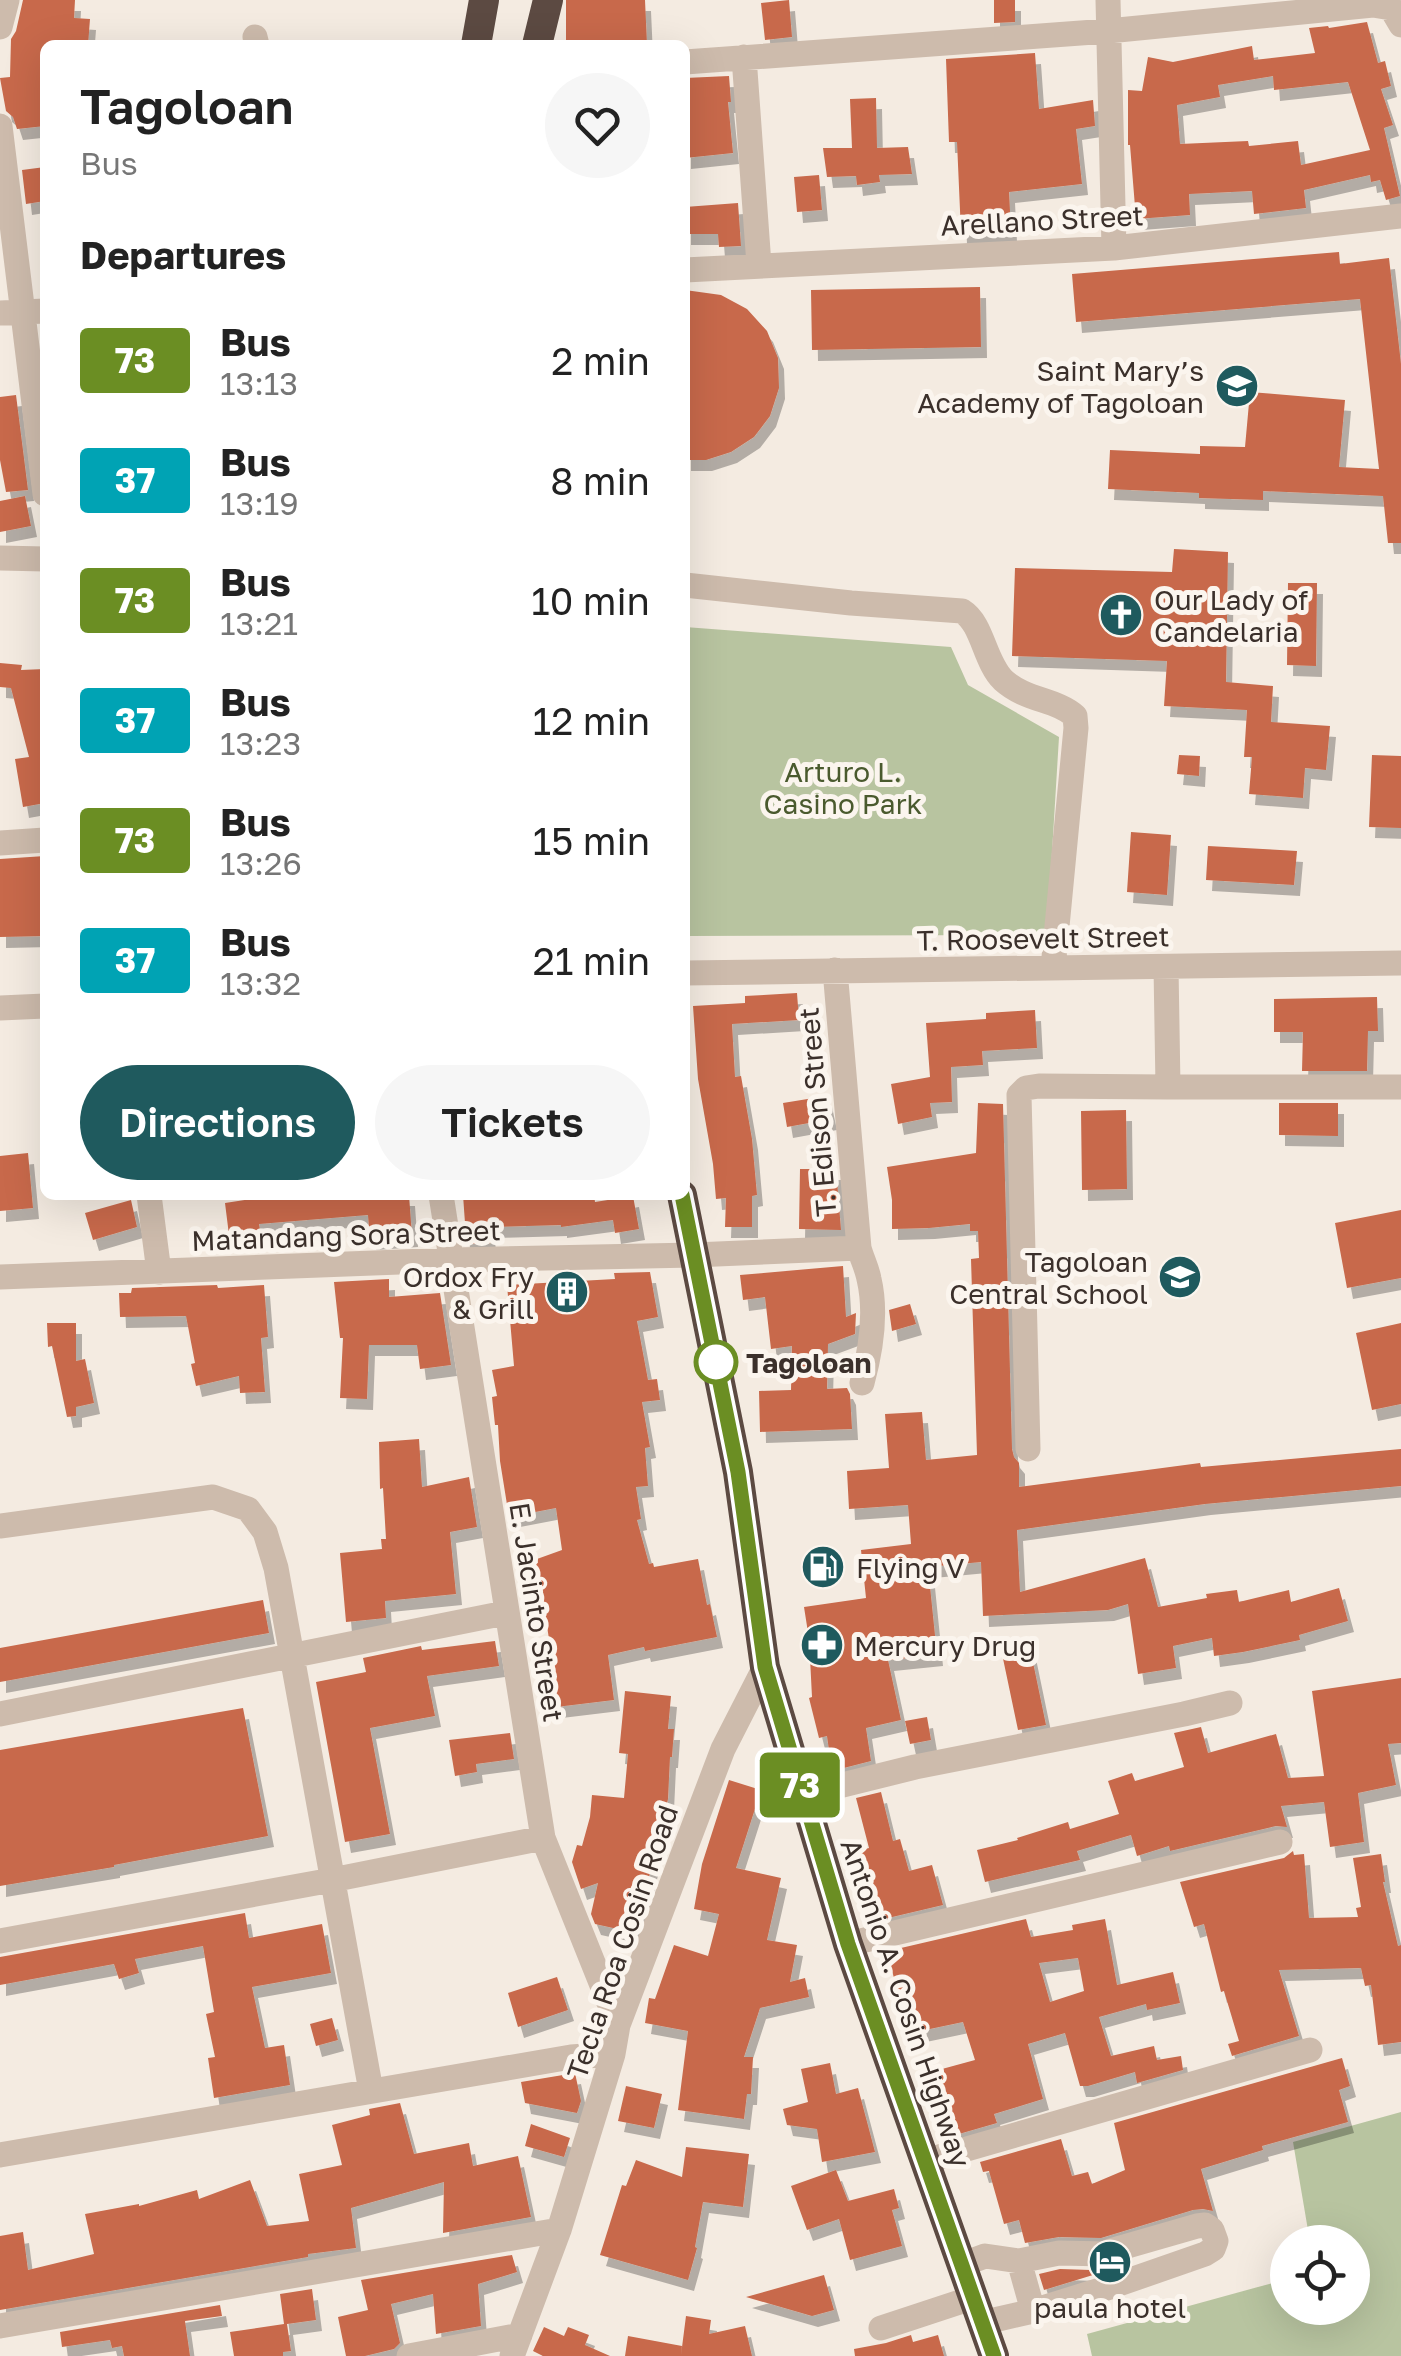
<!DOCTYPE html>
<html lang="en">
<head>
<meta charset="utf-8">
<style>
  body { margin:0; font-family:"Golos Text",sans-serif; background:#f6f6f6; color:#222; height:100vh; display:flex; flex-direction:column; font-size:38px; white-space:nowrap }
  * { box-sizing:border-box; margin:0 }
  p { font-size:32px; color:#767676 }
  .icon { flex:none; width:55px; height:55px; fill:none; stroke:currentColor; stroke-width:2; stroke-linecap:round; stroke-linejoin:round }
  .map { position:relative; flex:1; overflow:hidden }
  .panel { position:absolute; left:40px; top:40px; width:650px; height:1160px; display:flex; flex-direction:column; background:#fff; border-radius:15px; box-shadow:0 10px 40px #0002 }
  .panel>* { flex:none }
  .badge { padding:0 20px; border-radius:8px; font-size:35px; line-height:65px }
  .controls { position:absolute; left:1270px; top:2225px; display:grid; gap:20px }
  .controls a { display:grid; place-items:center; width:100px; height:100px; border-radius:50%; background:#fff; box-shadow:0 10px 40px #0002; font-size:50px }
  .map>.badge { position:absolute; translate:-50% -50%; box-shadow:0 0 0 5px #fff }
  h2 { padding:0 40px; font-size:38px; line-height:90px }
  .round { display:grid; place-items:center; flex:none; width:105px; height:105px; border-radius:52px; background:#f6f6f6 }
  .summary { display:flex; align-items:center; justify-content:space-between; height:170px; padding:0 40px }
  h1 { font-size:48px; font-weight:600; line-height:75px }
  .button { display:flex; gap:20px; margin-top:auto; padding:20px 40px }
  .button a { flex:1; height:115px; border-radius:60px; background:#1f5a5e; color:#fff; font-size:40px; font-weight:600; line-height:115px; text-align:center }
  .button a+a { background:#f6f6f6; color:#222 }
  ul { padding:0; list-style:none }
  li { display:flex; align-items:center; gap:30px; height:120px; padding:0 40px }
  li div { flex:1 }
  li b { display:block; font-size:38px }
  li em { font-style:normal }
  li .badge { min-width:110px; font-weight:700; text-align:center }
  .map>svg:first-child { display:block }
</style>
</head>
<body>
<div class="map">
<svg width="1401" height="2356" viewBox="0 0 1401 2356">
  <defs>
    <filter id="shadow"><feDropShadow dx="6" dy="11" stdDeviation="0" flood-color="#0004"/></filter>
  </defs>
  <rect width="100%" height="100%" fill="#f4ebe1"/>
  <!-- green -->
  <path fill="#b8c4a0" d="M685,627l266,20 17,38 91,52 -12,198 -360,1 -2,-12z
    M1401,2112v244h-309l-5,-22 200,-55 1,29h64v-66h-42l-17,-100z"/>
  <!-- building -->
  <path fill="#c8694b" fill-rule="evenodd" filter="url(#shadow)" d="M23,0h52l-1,18 16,1 -2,26 -43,-1v82l-28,3 -4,-12 -7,-6 -6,-33 10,-1 1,-38 5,-8z
    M566,0h79l2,45h-81z
    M789,0l3,37 -27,3 -4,-37z
    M994,0h21v22l-21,1z
    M1367,22l11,41 7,-2 6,25 -10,3 12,36 -9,3 16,68 -14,4 -6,-20 -9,2 -1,-7 -66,15 2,18 -52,6 -2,-23 -63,3 1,21 -54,4 -6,-74h-2v-55l14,1 6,-34 25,5 79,-16 2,14 61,-7 -6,-25 19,-2 1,2zM1273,76l1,14 74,-8 22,68 -69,15 -3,-24 -49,5 -1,-5 -68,3 -3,-39 43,-8 -2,-12z
    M1035,53l4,56 54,-9 2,26 -19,3 6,55 -73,8 2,39 -50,2 -4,-91h-8l-3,-83z
    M729,76l2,26h-3l5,51 -48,5v-80z
    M876,98l1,50 31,-1 4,27 -33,1 1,7 -23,3 -1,-9 -29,1 -4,-29h29l-2,-49z
    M45,167v34l-19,3 -4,-34z
    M819,175l3,35 -25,2 -3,-35z
    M738,203l3,43 -22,1 -1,-13h-33v-27z
    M1339,252l1,12 49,-6 12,106v179h-13l-5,-47 -120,-5v9l-64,-2v-5l-91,-4 2,-39 90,4v-8l45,1 5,-55 95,8 -6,67 40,2 -19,-170 -284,23 -4,-48z
    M980,287l1,60 -169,3 -1,-60z
    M685,290l36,5 26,14 20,22 11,27 1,30 -9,28 -16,21 -23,15 -25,8h-21z
    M16,395l12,95 -22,2 -6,-32v-63z
    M25,496l6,30 -31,6v-31z
    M1174,549l54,3 -2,130 47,4 -2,36 59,4 -4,44 -21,-2 -2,30 -54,-4 3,-37h-8l3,-47 -83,-4 3,-45 -155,-5 3,-88 157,4z
    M1288,583h29l-1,83 -29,-1z
    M0,663l22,2 -1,5 24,-1v134l-22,4 -8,-48 14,-2 -18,-69 -11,-1z
    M1179,755l21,1 -1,20 -22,-2z
    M1372,755l29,1v72l-32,-1z
    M1131,832l40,3 -4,60 -40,-3z
    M1208,846l89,5 -3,34 -88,-5z
    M45,856v80l-45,1v-78z
    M797,993l2,27 -67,4 3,53 6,-1 11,63 5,56 -5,1v31h-27l1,-29 -10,1 -3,-35 -15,-85 -5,-73 52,-3v-7z
    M1377,997l1,34h-10l-1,40h-65l1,-39h-29v-33z
    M1035,1010l2,38 -55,3 1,14 -32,2 1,35 -22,1 2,14 -34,7 -7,-40 39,-7 -4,-54 60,-4v-6z
    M826,1096l5,23 -44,8 -4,-24z
    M978,1103l25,1 9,345 2,8 5,6v24l181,-24 1,4 200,-18v37l-196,18 -188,26 3,62 125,-34 13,49 49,-9 -1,-4 31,-4 2,12 50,-12 2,12 48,-14 9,33 -49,14 1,5 -57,12 -29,4 -2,-18 -39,8 3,22 -38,6 -10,-70 -20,6 -125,6 -2,-54 -53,5 9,88 -49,5 13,60 -35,8 5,33 -39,10 -5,-35 -8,2 -10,-40 3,-1 -2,-39h2l-8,-51 62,-9 -5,-48 50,-6 -3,-39 -59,4 -2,-38 42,-3 -4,-54 37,-2 4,48 51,-5 -6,-196 8,-1 -1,-27h-8v-7l-41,4 -37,1v-29l-5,-33 89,-14z
    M1279,1103h59v33l-59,-1z
    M1126,1110l1,79 -45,1 -1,-79z
    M28,1153l5,55 -33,3v-55z
    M800,1169h36l5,61 -42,-1z
    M278,1195h131l3,41 -42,3 -2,-24 -109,9 1,6 -31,5 -4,-32z
    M463,1195h131l1,7 38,-6 6,33 -24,4 -2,-13 -52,7v-2l-73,2 3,16 -26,1 -3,-21h3z
    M131,1200l6,27 -44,13 -8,-27z
    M1401,1210v68l-54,10 -12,-65z
    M843,1266l3,51 10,-4 -1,21 -27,10 -1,45 20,-1 3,6 2,35 -92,3 -1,-41 32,-1 1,-44 -21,3 -6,-52 -22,3 -3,-25z
    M650,1272l8,45 -21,4 11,59 9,-1 3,21 -18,2 8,45 -5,1 3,38 -12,1 5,32 -4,1 12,44 4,-1 1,4 44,-8 9,46 3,-1 7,33 -72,14 -1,-4 -36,8 6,45 -58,7 -5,-42h2l-8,-52 -10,2 -5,-22 -5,2 -8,-25 21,-7 -1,-4 25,-9 -6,-42 -47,9 -9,-56 -2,-36h-3l-3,-28 5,-1 -5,-26 22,-4 -7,-81 108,-6 -1,-6z
    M389,1279v18l51,-4 11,72 -31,4 -3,-24h-48l-2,54 -27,-1 3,-60h-3l-6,-56z
    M217,1285l1,3 46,-3 4,52 -7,1 4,54 -25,1 -1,-17 -43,10 -5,-22 4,-1 -9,-47 -66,1 -1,-24h12l1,-5z
    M910,1304l6,20 -24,7 -3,-21z
    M47,1323h29v38l9,-2 9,44 -18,4v9l-9,1 -15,-71 -4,1z
    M1401,1323v81l-29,6 -16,-77z
    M419,1439l3,48 47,-10 8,50 -27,5 6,62 -71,7 1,17 -40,4 -6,-69 42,-4 -1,-10h5l-3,-51 -3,1 -1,-47z
    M263,1600l6,33 -269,49v-34z
    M495,1641l4,25 -72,10 8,40 -65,12 20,106 -45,8 -29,-160 50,-10 -3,-14 58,-12 1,4z
    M1029,1643l17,82 -28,5 -17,-81z
    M1401,1678v65l-13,1 8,41 -38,8 6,49 -34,5 -6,-45 -43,4 6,21 -11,-1 -106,25 -1,-5 -32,10 -6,-21 -54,16 3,9 -95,22 -8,-32 41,-10 -1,-2 51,-16 2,7 49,-15 -11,-33 24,-8 3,8 49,-14 -10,-34 27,-6 7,26 68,-19 12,44 36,-2 -12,-85z
    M625,1691l46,5 -3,33h6l-2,28h-2l-2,42 -21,86 5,1 -16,47 -41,-9 -4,-10 7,-31 -17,6 -9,-27 5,-17 5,1 8,-29 2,-22 32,3 4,-44 -9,-1z
    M243,1708l25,128 -154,29v2l-114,19v-136z
    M927,1717l4,23 -21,4 -5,-23z
    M510,1733l4,26 -38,5 1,8 -22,4 -6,-36z
    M729,1780l32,10 -25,78 45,10 -14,62 30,5 -7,37 15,-4 4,19 -49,11 -16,49h9l-2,37h-4l-3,25 -66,-9 10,-79 -43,-8 4,-25 6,1 19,-54 34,11 11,-42 -25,-5 8,-45z
    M881,1792l12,49 7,-2 9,32 23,-6 11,40 -72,17 -10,-38 6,-2 -9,-31 11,-3 -13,-50z
    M1293,1851l1,4 10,-1 5,64 49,-1 -2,-9 5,-1 -8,-49 28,-4 4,28h-2l15,64 3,-1v97l-23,3 -7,-60 -6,1 -4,-18 -82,2 20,66 -67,20 -4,-12 11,-3 -15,-50 -3,1 -17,-68 -10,3 -14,-45 104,-24z
    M245,1913l4,25 73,-14 9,49 -79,14 13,61 19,-3 6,40 -76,13 -6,-40 7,-1 -9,-43 8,-2 -11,-66 -68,13 4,14 -20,6 -5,-15 -114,21v-28z
    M1026,1919l5,18 42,-7 -1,-5 33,-6 12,66 56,-13 7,31 -33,7 -1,-6 -47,13 12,39 43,-10 3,14 24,-4 2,14 -46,13 -2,-11 -47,14h-8l-15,-53 -37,11 15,55 -49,15 3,9 -52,15 -7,-24 3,-1 -10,-41 44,-12 -12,-38 -57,12 -18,-83zM1078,1958l6,33 -34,11 -11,-39z
    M557,1977l11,33 -50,17 -10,-34z
    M332,2018l6,22 -22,6 -6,-22z
    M1342,2058l8,28 -11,4 9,32 -86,24 1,4 -62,19 12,42 -10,-2 -10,1 -92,28 -42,-1 -34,6 -6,-23 -15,4 -15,-53 -6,1 -3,-10 81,-23 11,37 16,-4 4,12 33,-14 -11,-47z
    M830,2063l6,31 22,-6 17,64 -53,10 -5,-33 -30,-4 -4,-16 25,-7 -7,-33z
    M575,2073l6,28 -4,12 -52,-10 -4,-21z
    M626,2086l36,8 -8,34 -36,-7z
    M400,2103l14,51 55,-11 4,23 45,-10 13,61 -88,16 1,-51 -93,26 5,40 -48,6v3l-308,53v-74l23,-4 5,38 66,-16 -9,-40 54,-10v2l58,-16 2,9 51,-19 17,46 42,-5 -10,-47 43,-9 -10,-40 38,-10 -1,-6z
    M531,2124l39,14 -6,19 -39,-11z
    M686,2147l63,7 -6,53 -40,-5 -8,45 2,1 -9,32 -88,-25 22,-70 4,1 10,-26 46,17z
    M836,2170l12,31 46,-12 5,19 -7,2 10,36 -52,14 -11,-41 -32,11 -16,-44z
    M512,2255l5,17 -39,12 3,42 -45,8 -3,-40 -42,10 9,39 -6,6 -29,7h-19l-8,-39 30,-7 -7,-30z
    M1060,2269l31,1 2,5 -49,15 -5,-16z
    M824,2275l10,35 -22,6 -66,-19z
    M312,2289l4,31 -29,4 4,27 -8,1v4h-49l-4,-24 54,-8 -4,-30z
    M220,2305l2,11 -37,5 5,35h-66l-2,-10 -10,2 -2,-8 -48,7 -2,-15z
    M686,2316l25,4 -2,14 36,-8 7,30h-127l3,-20 54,10 -1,9z
    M544,2327l20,9 4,-9 21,8 -4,10 25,11h-67l-10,-5z
    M911,2335l2,7 25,-7 6,21h-89l-1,-7 32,-6z"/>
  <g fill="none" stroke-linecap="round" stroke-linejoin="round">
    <!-- minor -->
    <path stroke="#cdbbac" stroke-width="25" d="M1108,0l6,248
      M0,27l7,-27
      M255,37l2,8
      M744,57l15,208
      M685,62l423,-31 265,-26 18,3 10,17
      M0,126l45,368
      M685,270l429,-22 287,-32
      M0,313l45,-2
      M0,558l45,1
      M685,585l166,18 111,8c21,13 22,50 41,69 23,21 53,19 72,36l1,12 -23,240
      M0,843l45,-3
      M835,970l24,278c3,11 8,20 10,31 8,34 2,71 -7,104
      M685,973l716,-10
      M0,1008l45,-2
      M1168,1087h233
      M149,1195l10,77
      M441,1195l102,643 75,187
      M0,1277l453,-17 241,-5 165,-7
      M1028,1449l-9,-354 7,-7 13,-2 129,1 -2,-120
      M0,1526l213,-29 35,12 17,23 11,36 95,523
      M0,1714l505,-101
      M802,1795l113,-28 269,-53 46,-11
      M0,1941l332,-61 211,-42
      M848,1944l432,-102
      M0,2155l571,-98 42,-3
      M925,2161l385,-111
      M1019,2261l14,50
      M961,2265l24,-9 34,5 40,-8 48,1 3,-3 87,-25 8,-1 7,5 4,11 -3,8 -8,5 -92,32 -7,-22 1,-10
      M981,2323l52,-12 80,-25
      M0,2326l559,-96
      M881,2328l91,-30
      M409,2356l111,-21
      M512,2356l47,-126 54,-176 5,-29 105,-276 42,-82"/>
    <!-- highway -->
    <path stroke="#5c4a42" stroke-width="30" d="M476,45l8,-45
      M537,45l11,-45
      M682,1195l56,277 27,195 83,277 146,412"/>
  </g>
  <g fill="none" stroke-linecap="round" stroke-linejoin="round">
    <!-- line casing -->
    <g stroke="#fff" stroke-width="22">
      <path id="line" d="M682,1195l56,277 27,195 83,277 146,412"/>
    </g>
    <!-- line -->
    <use href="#line" stroke="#6b8e23" stroke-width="15"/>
  </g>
  <!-- icons -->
  <defs>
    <g id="school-disc" transform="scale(2.25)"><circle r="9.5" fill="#1f5a5e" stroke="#fbf5ee"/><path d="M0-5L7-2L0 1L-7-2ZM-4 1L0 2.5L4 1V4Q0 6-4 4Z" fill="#fff"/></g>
    <g id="church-disc" transform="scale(2.25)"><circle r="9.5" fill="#1f5a5e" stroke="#fbf5ee"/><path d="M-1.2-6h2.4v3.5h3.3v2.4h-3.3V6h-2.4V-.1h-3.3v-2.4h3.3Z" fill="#fff"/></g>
    <g id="building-disc" transform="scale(2.25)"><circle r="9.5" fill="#1f5a5e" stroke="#fbf5ee"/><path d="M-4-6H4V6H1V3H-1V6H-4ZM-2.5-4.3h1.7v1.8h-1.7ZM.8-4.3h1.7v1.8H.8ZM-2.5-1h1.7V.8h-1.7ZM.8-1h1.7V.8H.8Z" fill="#fff"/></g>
    <g id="fuel-disc" transform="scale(2.25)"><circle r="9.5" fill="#1f5a5e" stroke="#fbf5ee"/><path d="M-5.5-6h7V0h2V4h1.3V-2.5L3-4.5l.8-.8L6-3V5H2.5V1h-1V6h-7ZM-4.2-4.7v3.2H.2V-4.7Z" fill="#fff"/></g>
    <g id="pharmacy-disc" transform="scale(2.25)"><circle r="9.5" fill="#1f5a5e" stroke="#fbf5ee"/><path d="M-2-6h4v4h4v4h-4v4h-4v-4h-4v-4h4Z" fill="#fff"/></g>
    <g id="hotel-disc" transform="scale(2.25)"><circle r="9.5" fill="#1f5a5e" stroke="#fbf5ee"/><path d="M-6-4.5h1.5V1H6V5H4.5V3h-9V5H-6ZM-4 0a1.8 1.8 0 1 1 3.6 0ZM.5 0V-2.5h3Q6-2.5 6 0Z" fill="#fff"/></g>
  </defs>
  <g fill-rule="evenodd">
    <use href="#school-disc" x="1237" y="386"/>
    <use href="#church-disc" x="1121" y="615"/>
    <use href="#school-disc" x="1180" y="1277"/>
    <use href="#building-disc" x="567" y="1292"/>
    <use href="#fuel-disc" x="823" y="1567"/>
    <use href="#pharmacy-disc" x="822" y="1645"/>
    <use href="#hotel-disc" x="1110" y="2262"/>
  </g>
  <!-- markers -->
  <circle fill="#fff" stroke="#6b8e23" stroke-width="5" cx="716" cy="1362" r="20"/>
  <g text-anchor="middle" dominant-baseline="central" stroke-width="10" stroke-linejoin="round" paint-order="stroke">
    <!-- street labels -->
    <g font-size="28" fill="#3b302b" stroke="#fbf5ee">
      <text transform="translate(1042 220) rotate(-3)">Arellano Street</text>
      <text transform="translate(1043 938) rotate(-1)">T. Roosevelt Street</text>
      <text transform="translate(817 1112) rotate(-95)">T. Edison Street</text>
      <text transform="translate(346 1235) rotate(-2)">Matandang Sora Street</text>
      <text transform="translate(537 1612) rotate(81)">E. Jacinto Street</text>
      <text transform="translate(622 1942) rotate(-71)">Tecla Roa Cosin Road</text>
      <text transform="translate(906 2003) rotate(71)">Antonio A. Cosin Highway</text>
    </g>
    <!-- poi labels -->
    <g font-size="28" fill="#3b302b" stroke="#fbf5ee" text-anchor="end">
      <text x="1204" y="370">Saint Mary’s<tspan x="1204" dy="32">Academy of Tagoloan</tspan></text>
      <text x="1154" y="599" text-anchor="start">Our Lady of<tspan x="1154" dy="32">Candelaria</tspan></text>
      <text x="1148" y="1261">Tagoloan<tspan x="1148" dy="32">Central School</tspan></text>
      <text x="534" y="1276">Ordox Fry<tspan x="534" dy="32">&amp; Grill</tspan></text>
      <text x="856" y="1567" text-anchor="start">Flying V</text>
      <text x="854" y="1645" text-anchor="start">Mercury Drug</text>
      <text x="1110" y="2307" text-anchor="middle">paula hotel</text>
    </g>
    <!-- park labels -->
    <g font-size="28" fill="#4a5a2e" stroke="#fbf5ee">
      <text x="843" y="771">Arturo L.<tspan x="843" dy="32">Casino Park</tspan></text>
    </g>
    <!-- stop labels -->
    <g font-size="28" font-weight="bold" fill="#3b302b" stroke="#fbf5ee" text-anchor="start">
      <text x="746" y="1362">Tagoloan</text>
    </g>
  </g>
</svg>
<div class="controls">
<a><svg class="icon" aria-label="locate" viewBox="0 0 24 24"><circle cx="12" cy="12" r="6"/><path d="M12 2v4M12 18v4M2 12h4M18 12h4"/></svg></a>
</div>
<b class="badge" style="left:800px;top:1785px;background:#6b8e23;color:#fff">73</b>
<section class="panel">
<div class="summary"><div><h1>Tagoloan</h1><p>Bus</p></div><a class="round"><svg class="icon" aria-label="heart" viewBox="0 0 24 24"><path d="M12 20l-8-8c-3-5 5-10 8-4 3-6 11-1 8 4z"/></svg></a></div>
<h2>Departures</h2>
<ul>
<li><span class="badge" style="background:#6b8e23;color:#fff">73</span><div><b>Bus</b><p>13:13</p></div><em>2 min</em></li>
<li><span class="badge" style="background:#00a3b4;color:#fff">37</span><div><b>Bus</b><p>13:19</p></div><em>8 min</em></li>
<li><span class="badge" style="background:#6b8e23;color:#fff">73</span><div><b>Bus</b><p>13:21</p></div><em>10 min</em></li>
<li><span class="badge" style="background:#00a3b4;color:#fff">37</span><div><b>Bus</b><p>13:23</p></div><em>12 min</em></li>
<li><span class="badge" style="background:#6b8e23;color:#fff">73</span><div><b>Bus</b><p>13:26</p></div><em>15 min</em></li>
<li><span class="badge" style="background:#00a3b4;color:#fff">37</span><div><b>Bus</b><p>13:32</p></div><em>21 min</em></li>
</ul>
<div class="button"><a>Directions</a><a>Tickets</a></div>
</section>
</div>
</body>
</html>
